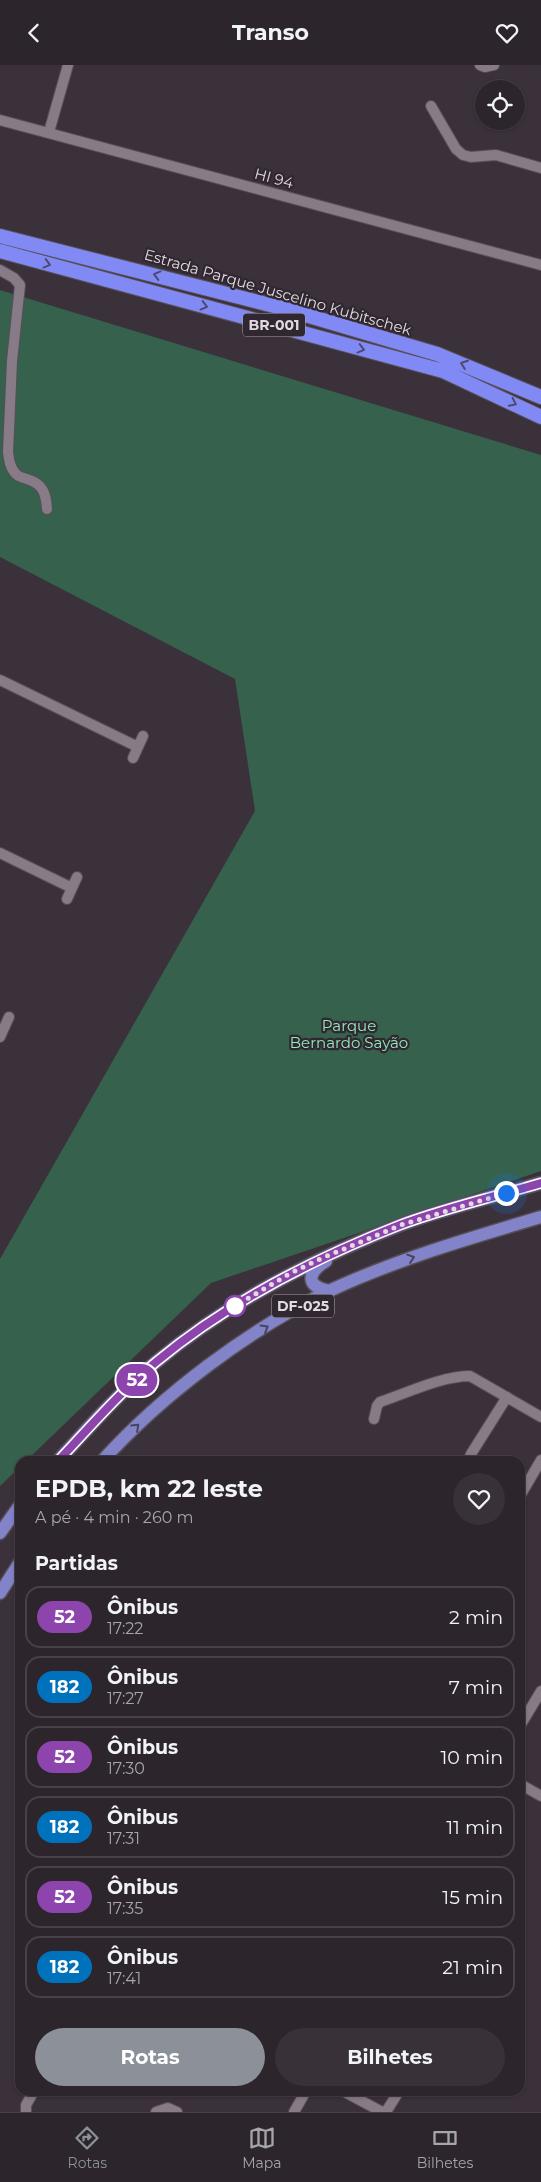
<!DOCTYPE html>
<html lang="pt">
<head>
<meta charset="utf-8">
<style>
  body { margin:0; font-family:Montserrat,sans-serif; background:#383138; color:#f1f3f6; height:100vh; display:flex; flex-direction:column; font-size:19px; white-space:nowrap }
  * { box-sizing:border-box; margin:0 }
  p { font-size:16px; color:#a6a5a9 }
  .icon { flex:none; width:28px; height:28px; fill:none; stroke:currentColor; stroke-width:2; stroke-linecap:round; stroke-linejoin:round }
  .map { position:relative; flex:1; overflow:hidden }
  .sheet { position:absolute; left:15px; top:1391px; width:510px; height:640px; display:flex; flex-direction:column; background:#2c252c; border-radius:15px; box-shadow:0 1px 4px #0004,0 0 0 1px #484248 }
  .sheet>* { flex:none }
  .badge { padding:0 10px; border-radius:16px; font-size:18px; line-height:32px }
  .controls { position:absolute; left:475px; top:15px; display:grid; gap:10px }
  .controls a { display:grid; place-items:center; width:50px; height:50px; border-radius:50%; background:#2c252c; box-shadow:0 1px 4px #0004,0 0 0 1px #484248; font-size:25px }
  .you { position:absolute; width:25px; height:25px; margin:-12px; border:4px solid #fff; border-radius:50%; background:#1a73e8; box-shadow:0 0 0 8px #1a73e833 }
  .map>.badge { position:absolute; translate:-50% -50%; box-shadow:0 0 0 2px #fff }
  h2 { padding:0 20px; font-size:19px; line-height:45px }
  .round { display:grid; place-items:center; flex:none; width:52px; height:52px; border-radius:26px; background:#383138 }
  .head { display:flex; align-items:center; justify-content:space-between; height:85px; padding:0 20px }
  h1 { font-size:24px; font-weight:700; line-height:38px }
  .action { display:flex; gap:10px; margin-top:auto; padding:10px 20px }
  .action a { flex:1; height:58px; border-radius:30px; background:#8c9099; color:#fff; font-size:20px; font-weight:700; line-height:58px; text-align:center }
  .action a+a { background:#383138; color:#f1f3f6 }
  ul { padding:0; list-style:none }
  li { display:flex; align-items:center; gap:15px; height:62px; margin:0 10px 8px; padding:0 10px; border:2px solid #484248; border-radius:15px }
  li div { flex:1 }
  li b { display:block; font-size:19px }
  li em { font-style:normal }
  li .badge { min-width:55px; font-weight:700; text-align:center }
  header { display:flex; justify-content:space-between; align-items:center; height:65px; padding:0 20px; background:#2c252c; font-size:22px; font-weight:700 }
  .tab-bar { display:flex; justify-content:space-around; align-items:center; height:70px; border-top:1px solid #484248; background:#2c252c; font-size:14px; color:#a6a5a9 }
  .tab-bar a { display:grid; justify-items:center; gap:2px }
  .tab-bar .on { color:#8c9099 }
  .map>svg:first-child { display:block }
</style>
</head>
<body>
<header><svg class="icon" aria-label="back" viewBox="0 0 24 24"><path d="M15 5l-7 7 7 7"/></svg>Transo<svg class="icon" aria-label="heart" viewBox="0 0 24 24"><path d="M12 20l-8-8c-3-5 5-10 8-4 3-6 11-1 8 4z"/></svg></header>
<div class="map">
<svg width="541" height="2047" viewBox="0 0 541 2047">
  <rect width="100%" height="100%" fill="#3b313b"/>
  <!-- green -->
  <path fill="#35614d" d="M0,225l541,165v716l-330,112 -185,178h-6v6l-20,19v-227l255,-448 -20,-132 -235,-122z"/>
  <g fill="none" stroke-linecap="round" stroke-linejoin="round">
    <!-- minor casing -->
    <g stroke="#574f57" stroke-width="12">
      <path id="minor" d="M480,0l5,2 9,-2
        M431,41l25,43 7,6 8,2 25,-2 45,13
        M0,55l541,145
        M49,67l19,-67
        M0,205l14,8 6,7 -8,76 -4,91c1,8 2,16 8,22 3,3 7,4 11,5 16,5 19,14 20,30
        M0,615l138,67
        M133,693l10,-22
        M0,788l72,35
        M67,834l10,-22
        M0,972l9,-20
        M374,1354l3,-13 3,-4c27,-9 62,-26 90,-26l71,41
        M468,1396l3,-7 36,-57
        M520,1431l21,-36
        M520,1661l21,-35
        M520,1719l21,12
        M343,2026l39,21
        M26,2047v-7l8,-14
        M156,2047l12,-4 9,4
        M294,2047l12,-21
        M386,2047l13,-21"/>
    </g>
    <!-- major casing -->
    <g stroke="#574f57" stroke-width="15">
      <path id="major" d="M326,1196c-20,12 -20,26 4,30
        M58,1396c30,-33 64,-71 98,-99 72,-60 157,-103 244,-137 45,-17 94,-28 141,-42
        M102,1396c60,-66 147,-132 229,-171 67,-31 139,-52 210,-73
        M0,1468l20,-28
        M0,1528l20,-31"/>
    </g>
    <!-- highway casing -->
    <g stroke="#574f57" stroke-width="16">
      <path id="highway" d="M0,171l282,72 155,46 104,43
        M0,186l443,120 98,46"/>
    </g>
    <!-- minor -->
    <use href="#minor" stroke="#867b86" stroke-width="10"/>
    <!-- major -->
    <use href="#major" stroke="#8383c9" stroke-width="12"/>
    <!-- highway -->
    <use href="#highway" stroke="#8189f5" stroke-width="14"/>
  </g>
  <!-- one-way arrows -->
  <defs><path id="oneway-chevron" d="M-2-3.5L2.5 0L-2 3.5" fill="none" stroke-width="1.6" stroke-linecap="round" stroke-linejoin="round" transform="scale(1.25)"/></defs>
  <g stroke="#4d4975">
    <use href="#oneway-chevron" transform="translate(47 199) rotate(15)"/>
    <use href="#oneway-chevron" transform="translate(157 210) rotate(-165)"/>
    <use href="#oneway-chevron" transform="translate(204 241) rotate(15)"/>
    <use href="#oneway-chevron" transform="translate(361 284) rotate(15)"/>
    <use href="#oneway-chevron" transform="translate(464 299) rotate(-159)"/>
    <use href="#oneway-chevron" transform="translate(513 338) rotate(26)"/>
  </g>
  <g stroke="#4a435e">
    <use href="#oneway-chevron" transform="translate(411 1193) rotate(-19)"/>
    <use href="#oneway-chevron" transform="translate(265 1263) rotate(-31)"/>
    <use href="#oneway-chevron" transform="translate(136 1362) rotate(-43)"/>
  </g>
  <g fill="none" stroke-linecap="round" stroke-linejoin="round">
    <!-- line casing -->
    <g stroke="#fff" stroke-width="11">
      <path id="line" d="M58,1396c31,-33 63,-70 98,-99 72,-60 157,-103 244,-137 45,-17 94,-28 141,-42"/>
    </g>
    <!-- line -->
    <use href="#line" stroke="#8e44ad" stroke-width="8"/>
    <!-- walk -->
    <path stroke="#e1dae0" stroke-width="5" stroke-dasharray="0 9" d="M235,1241l-5,3 61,-36 29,-14 81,-34 105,-32"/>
  </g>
  <!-- markers -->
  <circle fill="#fff" stroke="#8e44ad" stroke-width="2.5" cx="235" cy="1241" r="10"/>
  <g text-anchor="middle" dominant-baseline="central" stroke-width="4.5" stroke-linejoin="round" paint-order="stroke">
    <!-- shield labels -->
    <g fill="#312730" stroke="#aca4ab" stroke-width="1">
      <rect x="243" y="248.5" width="62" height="23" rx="4"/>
      <rect x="272" y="1229.5" width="62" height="23" rx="4"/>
    </g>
    <g font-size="14" font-weight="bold" fill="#e1dae0">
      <text x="274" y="260">BR-001</text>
      <text x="303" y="1241">DF-025</text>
    </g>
    <!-- street labels -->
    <g font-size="15" fill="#e1dae0" stroke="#312730">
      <text transform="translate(274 113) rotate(15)">HI 94</text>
      <text transform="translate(278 227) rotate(16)">Estrada Parque Juscelino Kubitschek</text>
    </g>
    <!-- park labels -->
    <g font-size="15" fill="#91e9be" stroke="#312730">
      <text x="349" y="960">Parque<tspan x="349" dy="17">Bernardo Sayão</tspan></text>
    </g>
  </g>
</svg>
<div class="controls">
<a><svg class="icon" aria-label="locate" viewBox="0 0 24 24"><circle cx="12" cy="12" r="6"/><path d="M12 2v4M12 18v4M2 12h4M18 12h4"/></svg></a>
</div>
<div class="you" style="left:506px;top:1128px"></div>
<b class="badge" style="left:137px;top:1315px;background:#8e44ad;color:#fff">52</b>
<section class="sheet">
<div class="head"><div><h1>EPDB, km 22 leste</h1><p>A pé · 4 min · 260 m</p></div><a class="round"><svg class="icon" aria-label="heart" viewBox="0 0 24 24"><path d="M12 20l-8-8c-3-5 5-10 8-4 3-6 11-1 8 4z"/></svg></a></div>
<h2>Partidas</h2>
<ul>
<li><span class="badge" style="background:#8e44ad;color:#fff">52</span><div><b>Ônibus</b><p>17:22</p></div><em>2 min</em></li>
<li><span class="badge" style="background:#0072bc;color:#fff">182</span><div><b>Ônibus</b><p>17:27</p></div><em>7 min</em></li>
<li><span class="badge" style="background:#8e44ad;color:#fff">52</span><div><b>Ônibus</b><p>17:30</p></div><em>10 min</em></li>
<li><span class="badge" style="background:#0072bc;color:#fff">182</span><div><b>Ônibus</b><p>17:31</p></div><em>11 min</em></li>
<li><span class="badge" style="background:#8e44ad;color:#fff">52</span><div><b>Ônibus</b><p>17:35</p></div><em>15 min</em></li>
<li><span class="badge" style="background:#0072bc;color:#fff">182</span><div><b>Ônibus</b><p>17:41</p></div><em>21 min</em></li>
</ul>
<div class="action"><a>Rotas</a><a>Bilhetes</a></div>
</section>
</div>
<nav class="tab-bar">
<a class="on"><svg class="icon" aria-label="directions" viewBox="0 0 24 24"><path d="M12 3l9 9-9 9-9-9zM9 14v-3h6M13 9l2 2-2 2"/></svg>Rotas</a>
<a><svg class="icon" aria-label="map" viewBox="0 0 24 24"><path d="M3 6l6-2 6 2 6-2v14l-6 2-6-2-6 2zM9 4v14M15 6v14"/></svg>Mapa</a>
<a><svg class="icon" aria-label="tickets" viewBox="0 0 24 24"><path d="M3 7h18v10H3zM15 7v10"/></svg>Bilhetes</a>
</nav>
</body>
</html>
